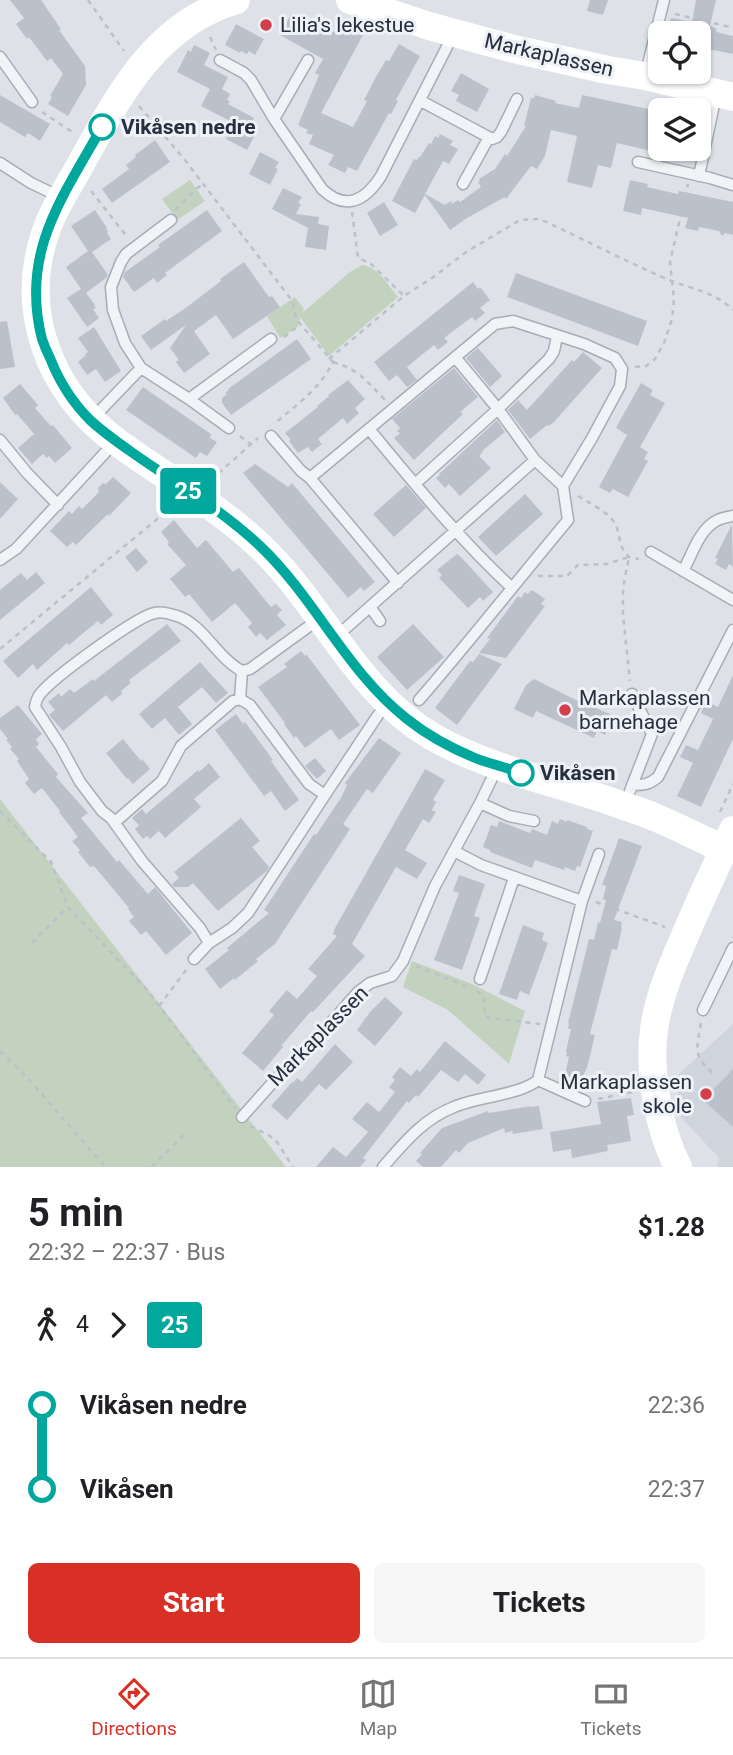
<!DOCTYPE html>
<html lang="en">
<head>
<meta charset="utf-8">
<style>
  body { margin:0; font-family:Roboto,sans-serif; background:#f6f6f6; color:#202124; height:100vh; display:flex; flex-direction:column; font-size:26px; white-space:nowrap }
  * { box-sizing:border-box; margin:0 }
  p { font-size:23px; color:#757577 }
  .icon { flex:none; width:38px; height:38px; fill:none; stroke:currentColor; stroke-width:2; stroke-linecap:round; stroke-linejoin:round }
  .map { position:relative; height:1167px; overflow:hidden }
  .sheet { display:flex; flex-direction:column; background:#fff; flex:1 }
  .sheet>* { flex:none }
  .badge { padding:0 14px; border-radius:5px; font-size:24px; line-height:46px }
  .buttons { position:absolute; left:648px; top:21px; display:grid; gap:14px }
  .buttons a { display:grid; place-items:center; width:63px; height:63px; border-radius:10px; background:#fff; box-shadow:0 2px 5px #0004; font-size:35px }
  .map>.badge { position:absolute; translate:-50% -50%; box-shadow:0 0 0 4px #fff }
  .legs { display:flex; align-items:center; gap:10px; height:77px; padding:0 28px; font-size:23px }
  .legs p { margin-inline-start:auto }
  .head { display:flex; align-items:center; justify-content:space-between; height:119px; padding:0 28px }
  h1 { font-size:38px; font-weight:700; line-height:52px }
  .button { display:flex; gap:14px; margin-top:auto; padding:14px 28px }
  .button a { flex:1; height:80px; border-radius:10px; background:#d93025; color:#fff; font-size:28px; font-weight:700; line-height:80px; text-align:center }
  .button a+a { background:#f6f6f6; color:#202124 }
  ul { padding:0 28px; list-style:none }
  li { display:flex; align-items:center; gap:24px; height:84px; font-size:26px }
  li i { display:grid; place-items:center; width:10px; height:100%; margin:0 9px; background:currentColor }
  li i::after { content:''; width:18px; height:18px; margin:-9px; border:5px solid; border-radius:50%; background:#fff }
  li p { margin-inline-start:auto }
  li:first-child i { background:linear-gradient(#0000 50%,currentColor 0) }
  li:last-child i { background:linear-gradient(currentColor 50%,#0000 0) }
  .tabs { display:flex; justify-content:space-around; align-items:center; height:98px; border-top:2px solid #e0e0e0; background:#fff; font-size:19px; color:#757577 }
  .tabs a { display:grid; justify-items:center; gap:4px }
  .tabs .selected { color:#d93025 }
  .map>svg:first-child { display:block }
</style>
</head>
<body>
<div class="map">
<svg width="733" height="1167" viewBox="0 0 733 1167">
  <rect width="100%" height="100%" fill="#dee2e8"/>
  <!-- built -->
  <path fill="#d0d4dd" d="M733,1024v143h-16l2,-9 -41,-44v-39z"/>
  <!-- green -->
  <path fill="#c3d2bf" d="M190,180l15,21 -28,19 -15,-21z
    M362,265c16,1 26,21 36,32l-69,59 -29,-39 -2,10 -18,11 -13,-22 28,-19 9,12 -2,4 48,-41z
    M0,799l269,346 17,22h-286z
    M412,961l60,23 53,27 -16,53 -61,-54 -45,-23z"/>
  <!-- building -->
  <path fill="#bbc0cb" d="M10,0h31l20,29 -2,1 26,36 1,19 -18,31 -20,-12 4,-7 -2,-1 13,-22 -12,-16 -4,3 -18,-24 -2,2 -11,-15 8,-6z
    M590,0h18l-5,15 -16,-4z
    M696,0h20l-6,26 6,2v3l4,2 13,3v18l-35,-7v-14h-30l3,-15 21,4z
    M291,14l40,22 2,-5 3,2 7,-12 21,12 -43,80 32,14 14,-26 -3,-1 13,-25 9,-15 3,1 10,-17 21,12 -24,44 2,1 -7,13 -2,-1 -32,58 -9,-4 -3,6 -17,-8 6,-10 -25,-11 4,-9 -7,-2 2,-3 -10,-5 21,-50 -4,-2 8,-14 -43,-24z
    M236,24l28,15 -9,16 -6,-4 -2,3 -6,-3 -1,2 -15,-8z
    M194,45l16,8 -6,12 24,12 -6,12 8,5 -3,6 3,1 -2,3 26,14 -3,6 4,3 -3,6 3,2 -8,15 -21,-11 8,-16 -33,-17 9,-17 -33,-17 11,-22 3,2z
    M461,73l28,16 -12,23 -21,-11 3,-6 -8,-4z
    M0,95l50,29 -10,17 -12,-8 -3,4 -25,-15z
    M535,95l21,6 -1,2 24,5 3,-13 66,14 1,-2 11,2v21l-5,22 -38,-9 -6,25 -13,-3 -6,23 -25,-6 10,-46 -26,-6 -6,26 -8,13 -6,-3 -25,33 -1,-2 -38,21 -17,12 -25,-35 -10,18 -23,-12 22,-42 3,1 2,-3h1l9,-14 2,1 4,-8 3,2 2,-4 13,7 -3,4 8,4 -9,15 -6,-3 -18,33 20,11 6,-4 1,3 6,-4 2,2 21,-15 -3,-5 2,-1 -1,-2 16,-10 10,-15 2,2 19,-30h-2l7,-28h3z
    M155,140l15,22 -58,41 -10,-14 27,-20 -3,-4 10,-8 -1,-2z
    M260,152l19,10 -4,6 3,1 -8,16 -21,-11z
    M630,180l18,4 -1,3 31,7 1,-3 54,11v33l-8,-2 -3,3 -3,-5 -20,-4 -1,4 -13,-3 3,-10 -46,-10 -1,7 -18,-4z
    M283,188l19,9 -4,6 3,1 -5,10 23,3 -1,7 11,2 -3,24 -21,-3 3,-19 -36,-19z
    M384,202l14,23 -18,11 -13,-23z
    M95,210l12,18h-1l2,4 -1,1 4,6 -19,13 16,23 -2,3 -20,15 9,12h-1l2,3 -3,1 6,9 -12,9 -20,-29 14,-9 -15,-22 22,-16 -17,-25z
    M207,210l15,21 -57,42 2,2 -10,8 -3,-5 -20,14 -11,-15 2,-5 35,-25 -2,-2z
    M244,262l25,35 3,-1 8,11 -47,32 -17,-24 -22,16 16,23 -26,19 -8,-11 3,-2 -9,-12 16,-23 -35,25 -10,-14 24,-17 1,2 21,-14 34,-26 -1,-2z
    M516,273l131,48 -9,25 -131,-49z
    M473,282l5,7 2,-2 10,13 -10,8 5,5 -10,8 -3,-4 -28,21 4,4 -10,8 -4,-5 -27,22 10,13 -10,7 -10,-12 -8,6 -15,-19z
    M7,321l8,46 -15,2v-47z
    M94,327l27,44 -16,11 -9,-13 -9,6 -9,-13 8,-7 -1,-1 3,-2 -10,-14z
    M297,339l14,20 -80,56 -9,-12v-5l5,-4 -2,-1 4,-3 -1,-1z
    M478,348l24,28 -12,11 -24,-29z
    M583,352l19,16 -49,55 -5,3 -1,-1 -17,14 -22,-29 10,-10 9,10 45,-50 2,2z
    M454,368l24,29 -18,15 3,2 -49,46 -20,-22 6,-5 -3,-2 3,-3 -8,-9z
    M348,380l17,19 -10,9 4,5 -12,11 -4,-6 -25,21 4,5 -10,8 -4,-5 -10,6 -9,-12 2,-1 -6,-7 33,-26 -1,-1 12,-10 -1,-1z
    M641,383l12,7 -3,5 15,8 -25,44 8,5 -4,7 4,2 -20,36 -15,-8 -3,4 -11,-6 28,-52 -11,-7 2,-4z
    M20,384l18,21 -3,3 16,18 2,-1 19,23 -17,15 -6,-7 -2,2 -4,-4 -11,10 -14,-16 16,-14 -17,-20 -2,1 -12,-17z
    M143,387l68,47 -1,4 7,4 -10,14 -7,-4 -4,6 -70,-48z
    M497,420l8,12 -23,19 1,1 -4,4 12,12 -31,28 -11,-12 -4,4 -9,-10 4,-3 -1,-1z
    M255,464l33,23 4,-4 83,99 -11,9 -3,-4 -13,11 -105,-125z
    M113,477l18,16 -22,23 -1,-2 -32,31 -3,-3 -6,5 -17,-16 19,-20 3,3 7,-8 3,3 17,-17 -1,-4 5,-5 3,1z
    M0,482l18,17 -18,20z
    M406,485l20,23 -32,29 -21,-23z
    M525,494l18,20 -47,42 -18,-19z
    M174,520l23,28 9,-8 27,32 6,-4 32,39 5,-3 6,6 -5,5 9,10 -19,15 -7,-7 -4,4 -8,-10 4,-4 -17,-20 -23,19 -23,-28 -4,3 -15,-18 16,-14 -19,-21 2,-2 -8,-10z
    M732,524l1,43 -4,-3 -3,6 -11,-6 3,-5 -3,-1z
    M136,548l12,14 -11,10 -12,-15z
    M457,554l4,3 32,35 -10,9 -3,-4 -12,11 -29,-30 3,-3 -5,-5z
    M36,572l9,11 -45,37v-30l21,-17 6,7z
    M91,587l22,28 -12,10 -3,-4 -29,24 -2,-2 -30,27 -4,-6 -15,14 -15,-17z
    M532,590l13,9 -4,5 4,2 -39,52 -27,-5 11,-14 -3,-1 31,-42 3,2 4,-6 3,2z
    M167,624l14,17 -52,39 2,3 -10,8 1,3 -10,8 -6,-7 -43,36 -14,-16 6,-5 -7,-8 11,-9 2,4 9,-8 4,4 19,-14 1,2z
    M413,624l31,33 -37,33 -30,-33z
    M301,651l4,5 1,-2 54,71 -21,15 -8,-11 -26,19 -9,-12 -2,2 -10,-14 1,-1 -27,-36 29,-20 -3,-3z
    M479,654l23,10 -45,61 -22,-17 35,-47 3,1z
    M200,662l28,31 -12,10 -14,-16 -24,20 14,17 -13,11 -14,-17 -13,11 -13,-15z
    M733,675v64l-32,68 -24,-11 16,-33 -13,-6 6,-12 12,5 15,-31 -12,-6 5,-12 12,6z
    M534,679l52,26 1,-1 27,12 -9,19 -8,-4 -3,7 -58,-27 -3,7 -19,-9 12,-24z
    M18,705l24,29 -6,5 3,5 -3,3 22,27 -2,3 32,36 -7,5 36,44 2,-2 29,34 7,-7 37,46 -26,22 -20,-24 -5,4 -12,-14 5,-4 -6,-8 1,-1 -35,-42 -4,1 -12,-15 2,-2 -8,-9 6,-4 -19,-25 1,-1 -18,-23 -8,6 -9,-11 4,-4 -12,-18 2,-2 -9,-10 2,-2 -6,-7 2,-1 -8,-10v-11z
    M236,714l7,10 2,-2 28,38 -2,1 28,39 -14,11 -14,-20 -7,5 -49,-66z
    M379,738l22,15 -28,40 -6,-4 -24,35 7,5 -75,115 -19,15 2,2 -23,19 -1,-2 -14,11 -15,-20 24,-19 -2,-2 42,-35 -5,-3 50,-76 2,1 25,-37 6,-13 -2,-2z
    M123,739l18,22 1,-2 8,10 -17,15 -5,-6 -1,1 -21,-26z
    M315,758l11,13 -9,8 -12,-13z
    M209,763l11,14 -26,22 7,8 -36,31 -6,-7 -9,8 -3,-3 -4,3 -8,-10 4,-4 -7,-7 10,-9 4,5 52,-44 1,2z
    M425,769l20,11 -12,20 3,2 -4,8 4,2 -7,11 -6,-4 -18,31 22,13 -10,16 -21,-12 -44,77 13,12 -52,56 -2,-1 -29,34 1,2 -20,24 -21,-18 32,-38 -5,-4 18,-21 10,9 20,-23 -9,-7 29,-33 -4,-2 2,-6z
    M241,818l19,23 -8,6 17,20 -2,4 -49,40 -25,-28 -5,4h-14l-2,-3 7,-6 -5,-6z
    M560,819l7,3v-2l20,7v2l6,2 -13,36 -3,-1 -2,5 -10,-4 -1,3 -29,-10 -3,8 -42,-16v-2l-7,-3 8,-22 6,2 2,-6 31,12 2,-4 15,6 5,-14 6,3z
    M619,838l23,8 -28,74 8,2 -1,6h1l-5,22 -5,-1 -22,85 5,1 -8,33 -11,21 -12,-5 1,-5h-1l5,-22 -3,-1 1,-4 -1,-1 5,-22h-3l1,-6h-1l21,-84 5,1 4,-18 2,1 6,-23 -3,-1 3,-13 -4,-1z
    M459,875l26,9 -11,32 6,2 -18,52 -28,-10 25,-67 -6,-2z
    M523,925l21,8 -2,7 6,3 -19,52 -9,-4 -3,9 -18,-6z
    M385,997l18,16 -28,33 -18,-16 13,-18z
    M445,1041l41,34 -8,10 -13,-11 -7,8 -17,-12 -23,27 -2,-2 -7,8 -2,-2 -44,57 3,2 -6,7h-44l17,-20 13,10 22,-25 -16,-13 15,-17 12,10 16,-20 -6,-5 6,-7 -3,-3 8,-10 11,9 6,-7 3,3z
    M335,1044l18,18 -27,28 -7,-6 -32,36 -16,-14 21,-24 1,1 4,-5 5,4z
    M733,1069v58l-30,-27z
    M631,1098l3,17 -7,1 4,25 -24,4 1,6 -36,7 -1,-9 -18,3 -3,-20 51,-8 -4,-22z
    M531,1106v1l8,-1 4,23 -30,5 -1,-3 -7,2 -1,-5 -36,15 -9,10 -3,-3 -15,17h-18l-7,-6 6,-7 -2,-1 22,-25 46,-17 1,2z"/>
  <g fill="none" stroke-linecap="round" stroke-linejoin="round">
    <!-- lane casing -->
    <g stroke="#a7acb6" stroke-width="13">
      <path id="lane" d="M0,57l32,45
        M220,60l24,13 7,7 23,39 48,70c24,23 44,11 59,-13l71,-139
        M646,72l18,-72
        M421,101l71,38 5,-2 4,-5 16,-33
        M274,119l34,-59
        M638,162l72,16 23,7
        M0,163l31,20 27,13
        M699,176l17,-81
        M463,184l25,-45
        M171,220l-45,34 -5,8 -10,25 2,23 12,33 16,25 48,31 40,29
        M455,357l43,52 37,51 28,26
        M189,399l82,-60
        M93,418l48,-50
        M369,429c45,54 90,110 142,158
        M271,436l30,35 9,7
        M0,440l27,33 31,32
        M415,484l83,-75 51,-50 5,-8 3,-15
        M651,552l82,48
        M0,560l16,-11 98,-106
        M683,571c9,-16 16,-41 33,-50 5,-3 11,-4 17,-5
        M398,583l-88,-105 185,-154 18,-3 71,23 31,14 7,11 -2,17 -28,52 -29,48 5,34c-50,60 -98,121 -149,180
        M371,608l9,13
        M337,636l198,-176
        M242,671l-2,28 10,6 59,79 16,11 -77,118 -16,15 -23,15 -9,-15 -58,-67 -31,-43 -9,-7 -22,-29 -19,-35 -26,-40c1,-6 2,-10 6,-14 13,-16 96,-77 114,-80 6,-2 16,1 22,3 26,8 40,42 65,55l8,-2 69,-50
        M632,785c11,0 17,0 26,-8l75,-147
        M630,791l22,-57 -20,-40
        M325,795l53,-80
        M480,803l29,13 25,5
        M115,822l47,-41 19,-35 52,-45 7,-2
        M454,851l27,14 101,36
        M194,959l15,-16
        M480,979l34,-101
        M703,1010l30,-62
        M538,1080l47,21
        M242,1117l41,-46 21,-18 54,-61 12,-9 22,-7 11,-15 32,-75 45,-83 17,-35
        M383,1167c21,-24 40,-48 71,-60 23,-10 66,-12 84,-27l44,-179 17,-47"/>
    </g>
    <!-- path -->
    <path stroke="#bcc0c7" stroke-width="2.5" stroke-dasharray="5 5" stroke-linecap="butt" d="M88,0l36,51
      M675,14l55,13 3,-2
      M210,37l6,13
      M139,106l46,54 108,142 3,17 37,43c-13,27 -37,43 -59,62
      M42,112l32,21
      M91,191l37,47
      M175,210l22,-22 7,-4
      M352,212l6,46 12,5 33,32
      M284,337l17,-13
      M329,359l75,-63 28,-18 34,-26 54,-32 20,-1c43,20 85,42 129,61 23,9 46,12 64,30
      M333,362c25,7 35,20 52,38
      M635,367l11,-1 9,-7 9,-16 8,-24 2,-20 -4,-37 18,-78
      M240,436l10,8
      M211,480l47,-42
      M578,496c10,6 31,17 36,26 8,13 2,22 15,35l10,2
      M538,576h29l11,-11 29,-1 22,-7 -6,31v27l7,66
      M0,649l173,-143
      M0,811l51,51 17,45 81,85 86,116
      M720,812l13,-28
      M596,902l69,25
      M32,943l36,-36
      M416,966l55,22
      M477,991l7,6 1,20 55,7
      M159,1006l28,-37
      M701,1023c-4,24 -9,33 12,50
      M0,1051c38,35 70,78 106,116
      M598,1099l35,-7
      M250,1126l20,10 7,6 16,25
      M152,1167l35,-35"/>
    <!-- lane -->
    <use href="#lane" stroke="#f1f3f6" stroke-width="10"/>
    <!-- secondary -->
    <path stroke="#fff" stroke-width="28" d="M236,0c-80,24 -116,93 -153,160 -11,21 -25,41 -34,63 -33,83 -2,167 68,219 50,37 107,67 151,112 58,59 91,140 165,183 53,30 113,43 171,62 14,5 29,10 43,15 26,10 51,24 77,35
      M350,0l79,26 85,23 94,21 37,6 88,21
      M678,1167c-19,-37 -30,-95 -24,-137 4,-32 17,-62 30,-92 15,-36 32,-72 49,-108"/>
  </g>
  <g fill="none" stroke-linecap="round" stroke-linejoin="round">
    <!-- line-1 casing -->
    <g stroke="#fff" stroke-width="16">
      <path id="line-1" d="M102,127c-40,71 -82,126 -60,212 2,6 5,13 8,19 9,23 22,44 40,62 15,14 33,26 50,38 41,28 84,54 120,88 55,52 86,125 147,173 20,16 44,29 68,39 15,6 31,9 46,15"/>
    </g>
    <!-- line-1 -->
    <use href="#line-1" stroke="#00a79d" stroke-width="10"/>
  </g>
  <!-- markers -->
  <g fill="#d23f4a" stroke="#eef1f6" stroke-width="2.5">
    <circle cx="266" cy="25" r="7"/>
    <circle cx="565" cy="710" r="7"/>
    <circle cx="706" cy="1094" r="7"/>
  </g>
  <g fill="#fff" stroke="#00a79d" stroke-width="3.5">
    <circle cx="102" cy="127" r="12"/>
    <circle cx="521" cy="773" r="12"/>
  </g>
  <g text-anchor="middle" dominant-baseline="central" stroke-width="6" stroke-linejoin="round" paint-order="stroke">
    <!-- poi labels -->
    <g font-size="21" fill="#272e40" stroke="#eef1f6" text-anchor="start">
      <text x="280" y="25">Lilia's lekestue</text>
      <text x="579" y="698">Markaplassen<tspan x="579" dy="24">barnehage</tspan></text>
      <text x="692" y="1082" text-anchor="end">Markaplassen<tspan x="692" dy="24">skole</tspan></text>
    </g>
    <!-- street labels -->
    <g font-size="21" fill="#272e40" stroke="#eef1f6">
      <text transform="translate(549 55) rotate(13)">Markaplassen</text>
      <text transform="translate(318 1036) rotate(-45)">Markaplassen</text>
    </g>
    <!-- stop labels -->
    <g font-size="21" font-weight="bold" fill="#272e40" stroke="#eef1f6" text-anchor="start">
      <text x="121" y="127">Vikåsen nedre</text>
      <text x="540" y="773">Vikåsen</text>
    </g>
  </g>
</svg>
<div class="buttons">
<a><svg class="icon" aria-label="locate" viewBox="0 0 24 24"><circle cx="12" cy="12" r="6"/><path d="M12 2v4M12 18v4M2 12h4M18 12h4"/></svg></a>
<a><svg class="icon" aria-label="layers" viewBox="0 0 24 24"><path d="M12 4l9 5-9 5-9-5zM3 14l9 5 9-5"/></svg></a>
</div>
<b class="badge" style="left:188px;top:491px;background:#00a79d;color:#fff">25</b>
</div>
<section class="sheet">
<div class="head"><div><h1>5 min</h1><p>22:32 – 22:37 · Bus</p></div><b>$1.28</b></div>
<div class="legs"><svg class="icon" aria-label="walk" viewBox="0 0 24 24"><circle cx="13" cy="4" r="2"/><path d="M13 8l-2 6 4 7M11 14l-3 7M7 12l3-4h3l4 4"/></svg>4<svg class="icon" aria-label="forward" viewBox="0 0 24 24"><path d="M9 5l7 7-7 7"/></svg><b class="badge" style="background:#00a79d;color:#fff">25</b></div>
<ul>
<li><i style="color:#00a79d"></i><b>Vikåsen nedre</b><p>22:36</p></li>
<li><i style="color:#00a79d"></i><b>Vikåsen</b><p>22:37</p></li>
</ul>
<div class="button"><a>Start</a><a>Tickets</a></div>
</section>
<nav class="tabs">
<a class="selected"><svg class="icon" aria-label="directions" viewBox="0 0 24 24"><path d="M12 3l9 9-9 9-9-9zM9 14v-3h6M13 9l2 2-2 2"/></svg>Directions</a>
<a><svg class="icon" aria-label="map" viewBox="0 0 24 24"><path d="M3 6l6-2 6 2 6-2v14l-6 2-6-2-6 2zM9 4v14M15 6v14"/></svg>Map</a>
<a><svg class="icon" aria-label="tickets" viewBox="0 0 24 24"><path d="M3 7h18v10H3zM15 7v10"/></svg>Tickets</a>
</nav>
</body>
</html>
